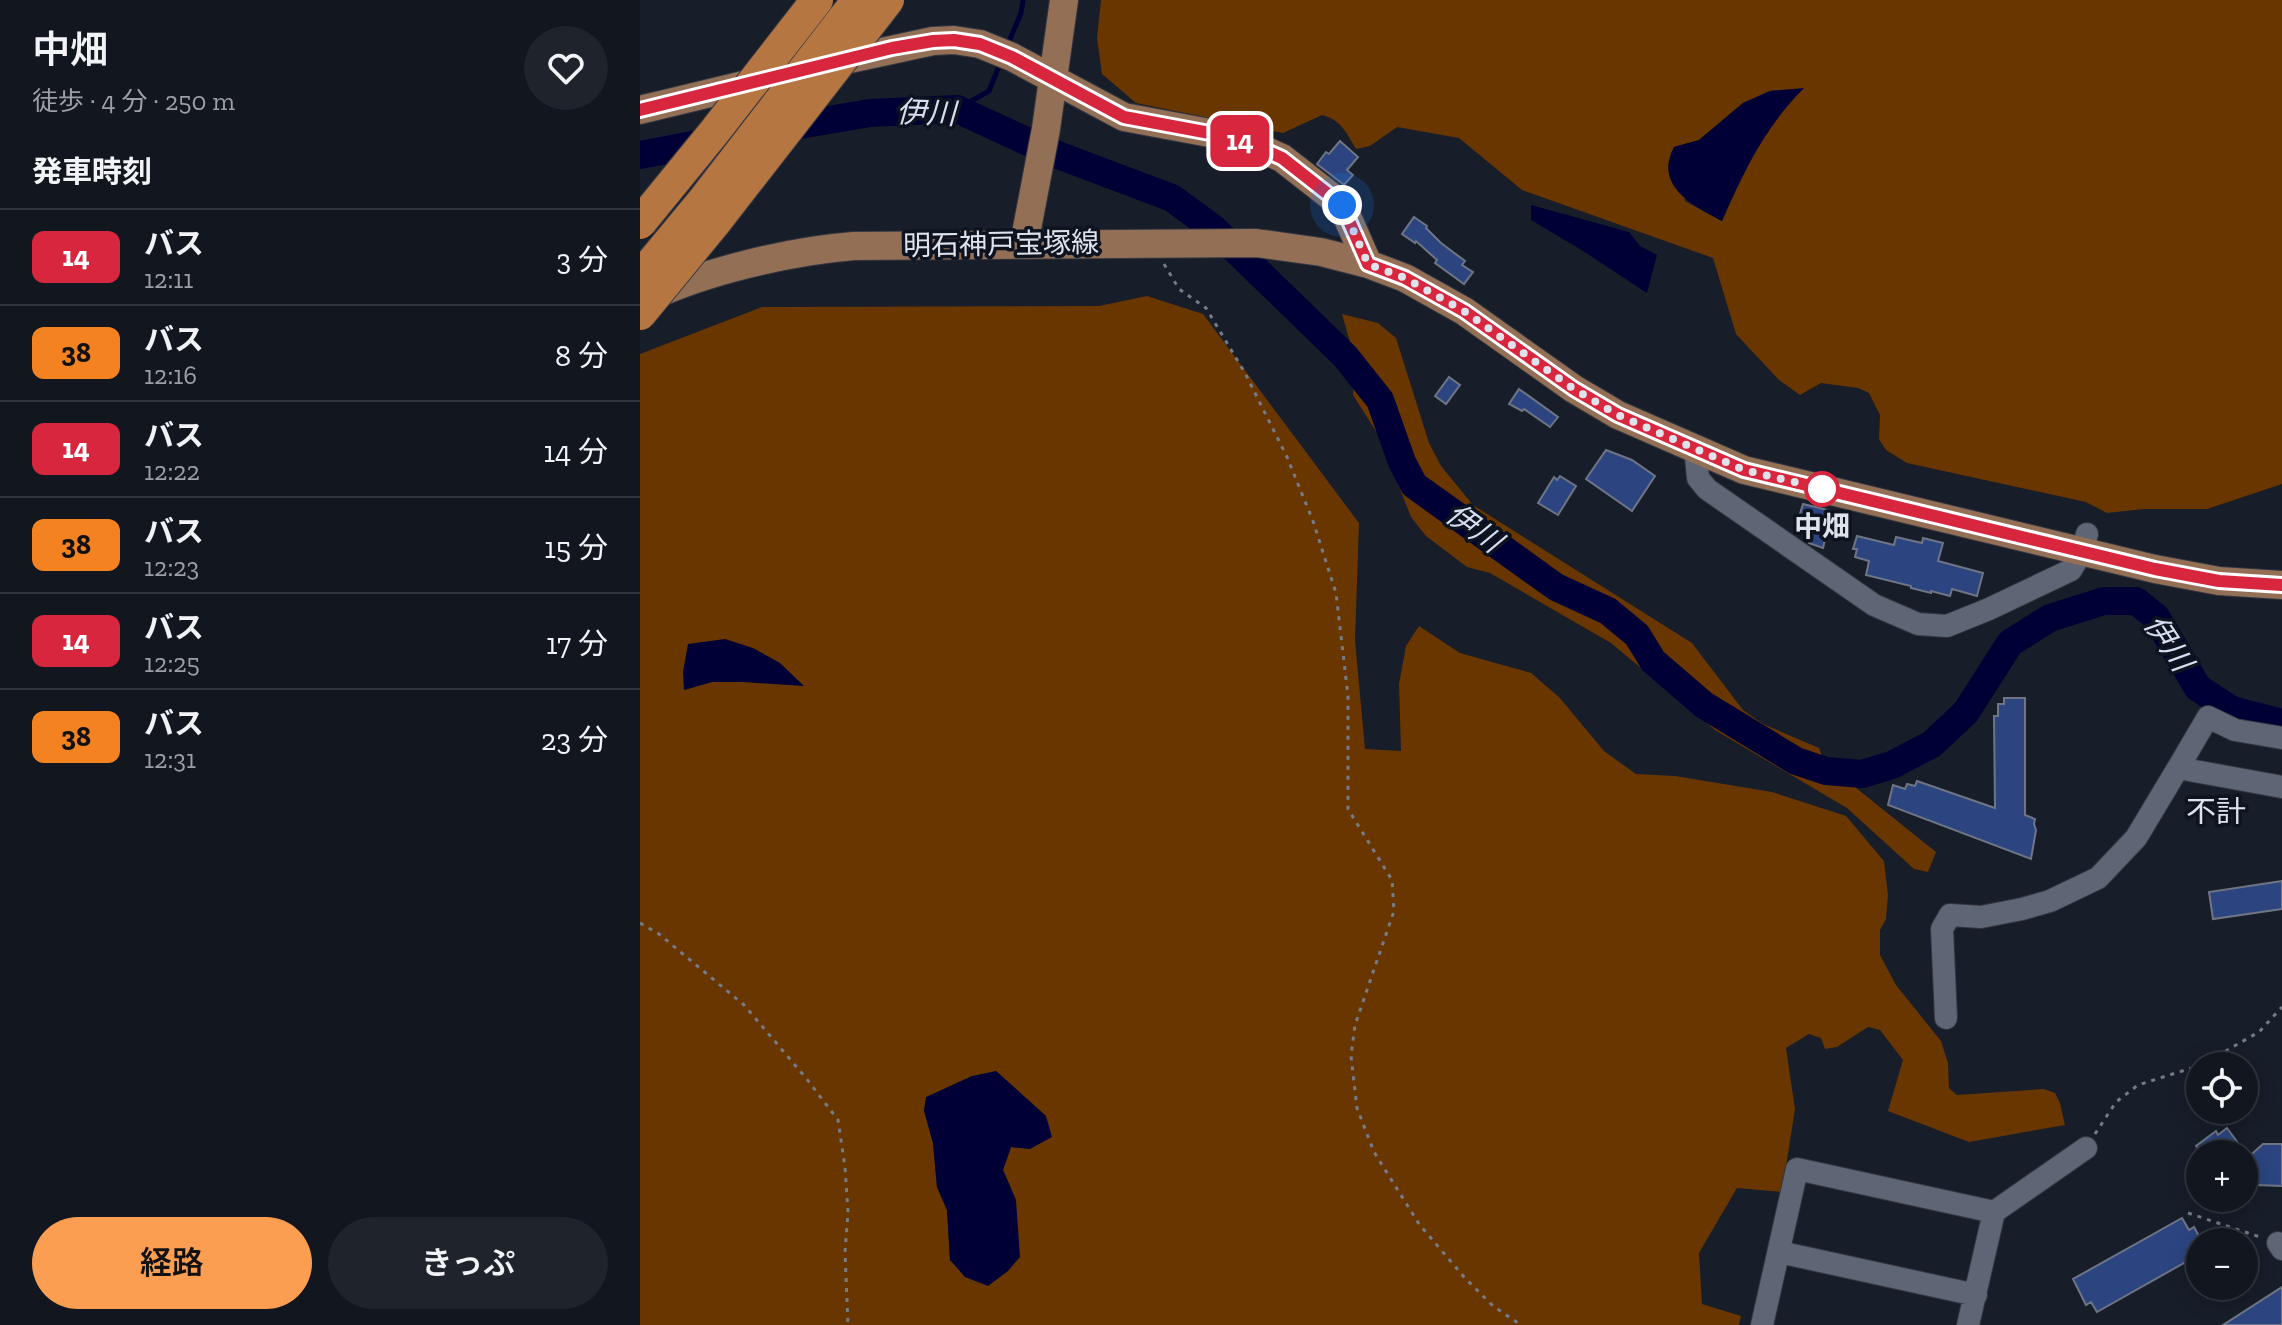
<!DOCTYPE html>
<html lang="ja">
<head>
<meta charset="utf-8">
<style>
  body { margin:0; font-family:"Zilla Slab","Noto Sans JP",serif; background:#1e232c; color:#f1f3f6; height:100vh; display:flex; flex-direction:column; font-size:30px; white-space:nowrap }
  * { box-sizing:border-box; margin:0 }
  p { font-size:26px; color:#9c9fa4 }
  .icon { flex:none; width:44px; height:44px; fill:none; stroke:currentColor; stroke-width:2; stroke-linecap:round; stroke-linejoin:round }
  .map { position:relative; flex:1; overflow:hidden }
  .sheet { display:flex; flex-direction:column; background:#11161f; width:640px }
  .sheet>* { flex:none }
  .badge { padding:0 16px; border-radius:12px; font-size:28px; line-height:52px }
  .buttons { position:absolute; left:1546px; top:1052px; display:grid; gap:16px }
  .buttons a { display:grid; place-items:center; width:72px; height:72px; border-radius:50%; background:#11161f; box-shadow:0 4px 20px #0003,0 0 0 2px #30353d; font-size:40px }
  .you { position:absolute; width:40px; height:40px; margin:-20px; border:6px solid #fff; border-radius:50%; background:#1a73e8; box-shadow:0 0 0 12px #1a73e833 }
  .map>.badge { position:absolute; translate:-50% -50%; box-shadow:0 0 0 4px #fff }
  h2 { padding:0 32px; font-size:30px; line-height:72px }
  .round { display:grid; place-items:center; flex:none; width:84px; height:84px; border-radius:42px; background:#1e232c }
  .head { display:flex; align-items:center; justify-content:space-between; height:136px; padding:0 32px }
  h1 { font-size:38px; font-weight:600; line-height:60px }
  .primary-button { display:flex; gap:16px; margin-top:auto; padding:16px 32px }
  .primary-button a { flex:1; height:92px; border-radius:48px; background:#fb9e51; color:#111; font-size:32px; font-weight:600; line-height:92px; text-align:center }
  .primary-button a+a { background:#1e232c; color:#f1f3f6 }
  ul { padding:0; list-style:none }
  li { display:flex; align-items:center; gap:24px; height:96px; padding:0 32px; border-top:2px solid #30353d }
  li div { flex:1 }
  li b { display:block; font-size:30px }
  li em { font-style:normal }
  li .badge { min-width:88px; font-weight:700; text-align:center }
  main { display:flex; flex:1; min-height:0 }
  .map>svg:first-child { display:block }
</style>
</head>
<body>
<main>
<section class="sheet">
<div class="head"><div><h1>中畑</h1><p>徒歩 · 4 分 · 250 m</p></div><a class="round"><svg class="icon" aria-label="heart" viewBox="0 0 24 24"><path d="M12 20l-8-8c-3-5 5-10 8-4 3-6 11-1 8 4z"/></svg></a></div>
<h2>発車時刻</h2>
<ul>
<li><span class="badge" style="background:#d7263d;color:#fff">14</span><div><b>バス</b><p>12:11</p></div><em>3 分</em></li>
<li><span class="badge" style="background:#f58220;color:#111">38</span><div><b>バス</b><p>12:16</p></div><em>8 分</em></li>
<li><span class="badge" style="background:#d7263d;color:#fff">14</span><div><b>バス</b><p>12:22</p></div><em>14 分</em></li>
<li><span class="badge" style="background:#f58220;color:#111">38</span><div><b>バス</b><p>12:23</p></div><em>15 分</em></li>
<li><span class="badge" style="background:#d7263d;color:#fff">14</span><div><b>バス</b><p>12:25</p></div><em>17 分</em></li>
<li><span class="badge" style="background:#f58220;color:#111">38</span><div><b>バス</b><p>12:31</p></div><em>23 分</em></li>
</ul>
<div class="primary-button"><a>経路</a><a>きっぷ</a></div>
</section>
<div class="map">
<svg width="1642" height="1325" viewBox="0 0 1642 1325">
  <rect width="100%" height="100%" fill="#171d29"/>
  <!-- green -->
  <path fill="#693600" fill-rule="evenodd" d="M461,0h1181v484l-75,25h-63l-37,4 -21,-11 -179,-39 -21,-13 -7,-11 1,-24 -11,-22 -11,-5 -37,-5 -21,12 -21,-15 -43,-46 -23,-76 -191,-68 -63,-52 -62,-11 -27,19 -14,3c-10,-17 -15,-29 -34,-34l-39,18 -147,-30 -34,-29 -5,-36zM1163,89c-38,37 -60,84 -81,132l-37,-20 -11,-54 25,-7 44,-37 27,-12z
    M507,296l56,18 156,209 -4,117 10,109 36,2 -2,-67 7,-38 13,-20 41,27 71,20 28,24 45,54 32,23 39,2 97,16 74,24 38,45 4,34 -2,24 -6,11v25l16,30 45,56 7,22 1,25 8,7 87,-6 11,4 5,10 5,22 -96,17 -81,-31 15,-51 -23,-30 -12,-3 -31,20 -12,2 -4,-11 -12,-4 -23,14 9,61 -13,83 -45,-4 -38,65 3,51 39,12 -2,9h-1099v-971l122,-47 337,-1zM113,648l-10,34h-32l-27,8zM356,1071l50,45 -16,33 -19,-2 -8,23 13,30 -66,60 -3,-50 -10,-23 -4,-44 -9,-32z
    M702,314l36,9 18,15 33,105 12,23 32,39 219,138 51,67 20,14 56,24 6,15 111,89 -8,20 -14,-3 -67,-61 -132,-78 -104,-87 -121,-70 -23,-6 -41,-31 -15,-19 -32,-81 -26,-41 2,-35z"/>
  <!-- water -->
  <path fill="#010036" d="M1164,88c-39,39 -60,83 -82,133 -28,-15 -69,-35 -48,-74l25,-7 44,-37 27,-12z
    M891,205l98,27 11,14 17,9 -10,38 -67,-44 -49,-29z
    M85,639l28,9 27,15 24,23 -61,-4h-31l-28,8 -1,-18 5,-28z
    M356,1071l50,45 6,21 -22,12 -19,-2 -8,23 13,30 4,57 -12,14 -20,15 -23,-9 -15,-17 -3,-50 -10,-23 -4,-44 -9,-33 2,-13 46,-21z"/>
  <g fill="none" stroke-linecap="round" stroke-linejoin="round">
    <!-- stream -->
    <path stroke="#010036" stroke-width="5" d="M368,44l13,-31 2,-13
      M317,109l32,-18 12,-30"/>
    <!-- river -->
    <path stroke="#010036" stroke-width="28" d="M136,129l94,-16 87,-4 93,43 122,46 41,30 132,128 35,44 22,62 12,23 142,102 52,24 29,24 16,26 51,44 92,56 30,10 36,3 30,-9 40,-21 34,-32 44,-69 40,-25 54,-17h32l20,16 42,71 34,22 50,13
      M0,155l79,-15"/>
  </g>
  <!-- building -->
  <path fill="#2c4580" stroke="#6e7584" stroke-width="2" d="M700,141l18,16 -11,13 6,5 -9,10 -27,-21 9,-12 3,2z
    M774,217l13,9 -1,2 15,15 24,18 -3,4 11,7 -9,12 -29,-21 2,-3 -21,-19 -1,2 -13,-9z
    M809,377l11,8 -14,19 -11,-8z
    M879,389l39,28 -8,10 -26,-18 -2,2 -13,-7z
    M966,450l26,10 23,16 -23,35 -46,-32z
    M920,476l16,10 -18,29 -20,-12 16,-26 3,3z
    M1163,504l29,7 -9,37 -14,-5 6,-21 -16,-5z
    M1217,536l37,9 2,-8 26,6 1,-5 20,5 -5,18 45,12 -6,23 -25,-7 -2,7 -19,-5v2l-20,-5v-2l-45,-11 3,-14 -14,-4 2,-8h-4z
    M1364,698h21v117l10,4 -1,5 2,6 -5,29 -143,-54 5,-20 12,4 2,-5 8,2 2,-5 78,27 -1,-92h4v-12h6z
    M1642,881v28l-69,10 -4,-27z
    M1587,1128l19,26h-44l-6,-8 20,-15 2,4z
    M1623,1144h19v42l-25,-1 -13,10v-34z
    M1542,1218l7,12 5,-3 6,11v16l-103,58 -6,-10 -5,3 -13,-26z
    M1642,1287v38h-59z"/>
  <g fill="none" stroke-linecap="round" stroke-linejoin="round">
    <!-- minor casing -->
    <g stroke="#343741" stroke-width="24">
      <path id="minor" d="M1055,447l3,31 9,11 167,116 44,19 29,2 42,-17 82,-39 11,-19 5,-17
        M1642,738l-47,-8 -27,-13 -30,51 104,19
        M1306,1018l-4,-89 8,-14 31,2 41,-8 28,-8 48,-23 38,-40 42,-70
        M1638,1243l4,6
        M1139,1252l197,43
        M1122,1325l35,-156 197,43
        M1328,1325l26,-113 92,-64"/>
    </g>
    <!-- major casing -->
    <g stroke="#343741" stroke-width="30">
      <path id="major" d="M191,63l102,-22 21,-1 26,4 32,13 112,60 91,17 40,12 27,12 60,47 26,59
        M0,110l124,-30
        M384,244l22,-115 18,-129
        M8,298c58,-27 142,-47 206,-52l402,-3 65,9 47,12 37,14 59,33 110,78 44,26 126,55 411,99 64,12 63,4"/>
    </g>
    <!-- path -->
    <path stroke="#767c86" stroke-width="3" stroke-dasharray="4 6" stroke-linecap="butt" d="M524,264l15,25 27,19 39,65 42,84 26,64 23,72 12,103v113l44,71 2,31 -39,114 -4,31 6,52 17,44 45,72 45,53 29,29 28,19
      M0,923l19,11 85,71 62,73 32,42 7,47 3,45 -3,40 3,73
      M1455,1134l21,-32 22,-17 63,-20 58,-33 23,-25
      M1548,1213l75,25"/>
    <!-- minor -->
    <use href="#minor" stroke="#5e6574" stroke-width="22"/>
    <!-- major -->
    <use href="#major" stroke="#936f56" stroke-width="28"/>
    <!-- highway-bridge casing -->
    <g stroke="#343741" stroke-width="34" stroke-linecap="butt">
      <path id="highway-bridge" d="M0,223l75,-92 102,-131
        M0,277l63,-76 155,-201
        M0,314l77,-94 171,-220"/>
    </g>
    <!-- highway-bridge -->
    <use href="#highway-bridge" stroke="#b67642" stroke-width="32"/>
  </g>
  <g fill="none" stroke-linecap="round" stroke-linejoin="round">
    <!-- line casing -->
    <g stroke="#fff" stroke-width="18">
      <path id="line" d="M0,110l252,-62 41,-7 21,-1 26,4 32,13 112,60 91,17 40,12 27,12 60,47 26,59 37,14 59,33 110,78 44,26 126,55 411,99 64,12 63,4"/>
    </g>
    <!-- line -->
    <use href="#line" stroke="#d7263d" stroke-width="12"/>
    <!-- walk -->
    <path stroke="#dee3eb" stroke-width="8" stroke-dasharray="0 14.4" d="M702,205l26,59 37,14 59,33 110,78 44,26 126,55 92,22 -14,-3"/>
  </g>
  <!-- markers -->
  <circle fill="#fff" stroke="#d7263d" stroke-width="4" cx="1182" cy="489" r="16"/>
  <g text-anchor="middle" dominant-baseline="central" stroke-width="7" stroke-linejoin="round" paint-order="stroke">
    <!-- street labels -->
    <g font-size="28" fill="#dee3eb" stroke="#0e141f">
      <text transform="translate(361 244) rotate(-1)">明石神戸宝塚線</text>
    </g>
    <!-- stop labels -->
    <g font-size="28" font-weight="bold" fill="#dee3eb" stroke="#0e141f">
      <text x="1182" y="526">中畑</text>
    </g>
    <!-- water labels -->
    <g font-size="30" font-style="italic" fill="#d6dff1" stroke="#0e141f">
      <text transform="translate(286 113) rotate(2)">伊川</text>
      <text transform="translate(834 528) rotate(36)">伊川</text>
      <text transform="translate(1528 643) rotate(56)">伊川</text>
    </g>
    <!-- neighbourhood labels -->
    <g font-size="30" fill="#dee3eb" stroke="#0e141f">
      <text x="1576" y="812">不計</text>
    </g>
  </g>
</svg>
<div class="buttons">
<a><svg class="icon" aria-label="locate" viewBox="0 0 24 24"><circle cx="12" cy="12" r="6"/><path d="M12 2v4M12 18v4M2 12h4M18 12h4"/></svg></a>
<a>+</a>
<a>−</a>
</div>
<div class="you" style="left:702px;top:205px"></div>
<b class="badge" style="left:600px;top:141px;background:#d7263d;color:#fff">14</b>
</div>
</main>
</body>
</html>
